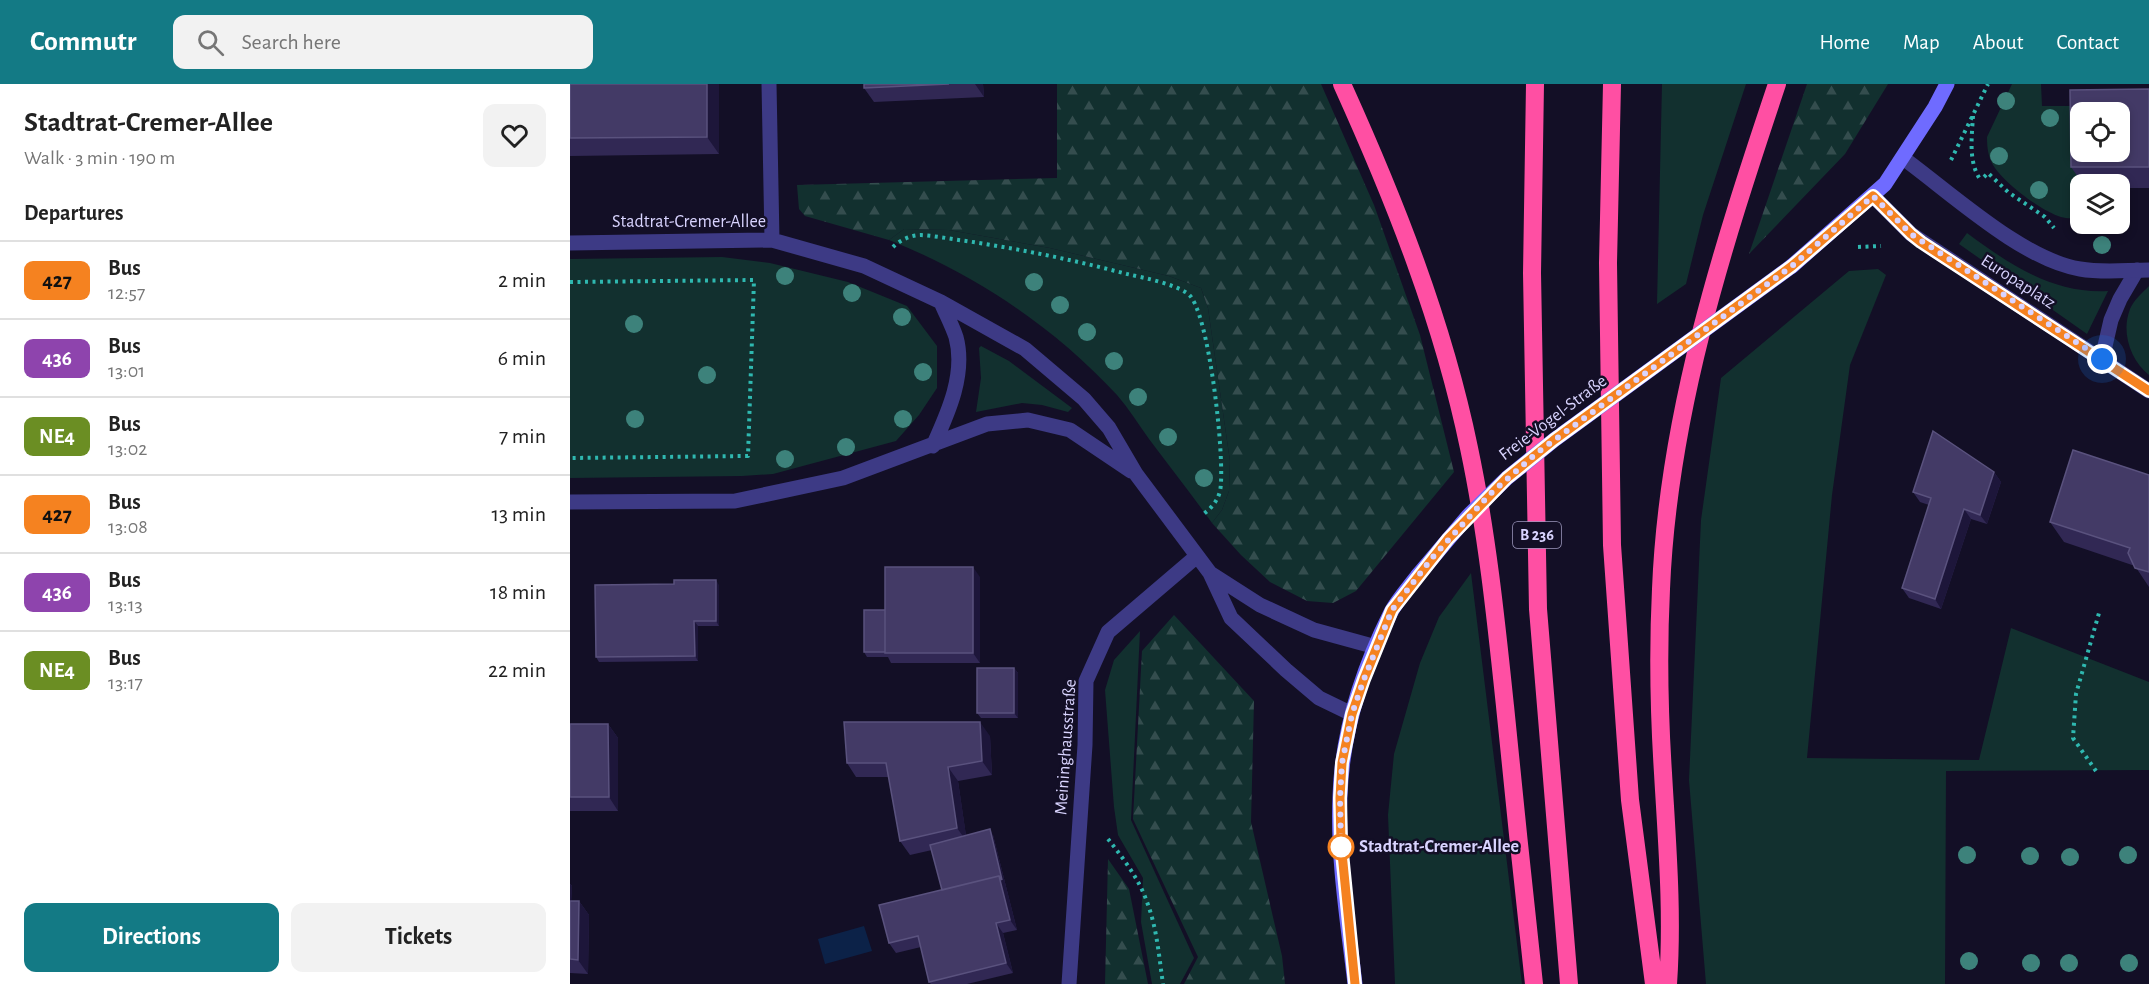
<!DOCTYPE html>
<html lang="en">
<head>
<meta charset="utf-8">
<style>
  body { margin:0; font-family:"Alegreya Sans",sans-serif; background:#f2f2f2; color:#222; height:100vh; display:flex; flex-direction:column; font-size:22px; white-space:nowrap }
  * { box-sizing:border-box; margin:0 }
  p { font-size:20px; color:#767676 }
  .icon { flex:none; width:33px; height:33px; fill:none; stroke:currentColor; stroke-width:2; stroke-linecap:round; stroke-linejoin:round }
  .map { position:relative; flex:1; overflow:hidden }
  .side { display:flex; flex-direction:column; background:#fff; width:570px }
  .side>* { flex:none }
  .badge { padding:0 12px; border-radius:9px; font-size:21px; line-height:39px }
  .fabs { position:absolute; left:1500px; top:18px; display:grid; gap:12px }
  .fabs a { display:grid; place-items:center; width:60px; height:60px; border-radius:12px; background:#fff; box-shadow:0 3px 9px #0003; font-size:30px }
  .you { position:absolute; width:30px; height:30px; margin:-15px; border:4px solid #fff; border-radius:50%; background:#1a73e8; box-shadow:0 0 0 9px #1a73e833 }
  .map>.badge { position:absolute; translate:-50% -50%; box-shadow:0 0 0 3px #fff }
  h2 { padding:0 24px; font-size:22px; line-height:54px }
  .round { display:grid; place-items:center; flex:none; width:63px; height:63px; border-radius:12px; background:#f2f2f2 }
  .headline { display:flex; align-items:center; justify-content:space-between; height:102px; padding:0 24px }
  h1 { font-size:28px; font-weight:600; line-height:45px }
  .button { display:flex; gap:12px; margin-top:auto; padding:12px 24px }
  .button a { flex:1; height:69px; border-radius:12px; background:#137a85; color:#fff; font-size:24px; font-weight:600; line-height:69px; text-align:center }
  .button a+a { background:#f2f2f2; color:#222 }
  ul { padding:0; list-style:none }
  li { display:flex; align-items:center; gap:18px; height:78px; padding:0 24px; border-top:2px solid #e0e0e0 }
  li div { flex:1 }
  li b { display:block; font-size:22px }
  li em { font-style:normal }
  li .badge { min-width:66px; font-weight:700; text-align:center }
  header { display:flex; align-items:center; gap:36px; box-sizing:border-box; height:84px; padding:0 30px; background:#137a85; color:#fff }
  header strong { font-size:28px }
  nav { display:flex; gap:33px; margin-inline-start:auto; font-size:21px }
  .search { width:420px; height:54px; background:#f2f2f2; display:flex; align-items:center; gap:15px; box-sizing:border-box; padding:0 21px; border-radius:12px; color:#767676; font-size:22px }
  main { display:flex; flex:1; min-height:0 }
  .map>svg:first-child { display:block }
</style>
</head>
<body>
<header>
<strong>Commutr</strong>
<div class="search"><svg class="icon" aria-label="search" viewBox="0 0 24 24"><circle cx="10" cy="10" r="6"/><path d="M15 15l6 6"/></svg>Search here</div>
<nav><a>Home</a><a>Map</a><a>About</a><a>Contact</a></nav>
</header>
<main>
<section class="side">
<div class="headline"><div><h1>Stadtrat-Cremer-Allee</h1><p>Walk · 3 min · 190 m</p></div><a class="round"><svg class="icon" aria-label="heart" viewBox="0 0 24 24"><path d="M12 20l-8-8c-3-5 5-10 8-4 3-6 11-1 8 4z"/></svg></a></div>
<h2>Departures</h2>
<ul>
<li><span class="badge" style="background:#f58220;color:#111">427</span><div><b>Bus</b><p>12:57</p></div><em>2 min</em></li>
<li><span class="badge" style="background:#8e44ad;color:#fff">436</span><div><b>Bus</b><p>13:01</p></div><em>6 min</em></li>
<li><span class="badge" style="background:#6b8e23;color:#fff">NE4</span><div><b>Bus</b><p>13:02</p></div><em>7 min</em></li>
<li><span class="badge" style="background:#f58220;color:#111">427</span><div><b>Bus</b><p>13:08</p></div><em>13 min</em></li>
<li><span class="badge" style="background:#8e44ad;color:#fff">436</span><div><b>Bus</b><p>13:13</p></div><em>18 min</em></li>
<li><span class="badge" style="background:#6b8e23;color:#fff">NE4</span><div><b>Bus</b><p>13:17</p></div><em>22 min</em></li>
</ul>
<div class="button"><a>Directions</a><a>Tickets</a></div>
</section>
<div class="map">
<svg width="1579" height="900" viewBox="0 0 1579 900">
  <defs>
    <pattern id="forest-firs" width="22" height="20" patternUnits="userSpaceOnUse" patternTransform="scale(1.5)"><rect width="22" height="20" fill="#12302f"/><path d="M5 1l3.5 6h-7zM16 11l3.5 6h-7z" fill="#344d4e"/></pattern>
  </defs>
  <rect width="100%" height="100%" fill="#130f26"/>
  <!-- green -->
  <path fill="#12302f" d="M1092,0h84l-43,131 -17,69 -29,20z
    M1442,0h29l1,22h37l1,112c-6,0 -13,1 -19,-1 -19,-5 -58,-35 -68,-52 -5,-9 -6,-18 -6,-28z
    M334,145l45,1 101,18 119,28 32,12 7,20 22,153 -1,30 -7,19 -10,13c-20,-28 -42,-56 -63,-84 -10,-14 -20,-30 -32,-44 -63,-68 -142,-121 -228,-155z
    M1397,149c42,31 86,61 141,58l-21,43 -128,-90z
    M152,173l48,6 78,19 59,24 30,40v42l-18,27 -23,26 -123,33 -31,2 -172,2v-219z
    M1308,185l8,6 -36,90 -18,130 -25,263 172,2 32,-132 138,54v88l-203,1 -1,213h-239l-17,-204 12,-260 20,-142 128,-107z
    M1579,202v89c-19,-15 -28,-43 -19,-66 4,-9 12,-16 19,-23z
    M411,262l28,15 63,47 -4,4 -26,-7 -20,-2 -46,9 5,-34 -2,-30z
    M901,489l51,411h-127l-7,-169 6,-61 26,-91 19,-46z
    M570,547l-9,189 63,138 -14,26h-28l-11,-62 2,-44 -25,-43 -4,-28 -9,-117 9,-30z"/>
  <!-- forest -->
  <path fill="url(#forest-firs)" d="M487,0h264l53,121 46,130 34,137 -98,119 -23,12 -26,-2 -37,-19 -29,-27 -29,-32 10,-13 7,-19 1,-30 -22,-153 -7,-20 -32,-12 -119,-28 -101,-18 -45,-1 -15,11 -84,-24 -6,-7 -2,-24 260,-7z
    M1237,0h81l-43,70 -96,100z
    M604,531l80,86 -3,121 31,134 3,28h-101l14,-27 -65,-138 9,-168z
    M538,775l21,30 19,95h-43z"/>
  <!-- water -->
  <path fill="#0c2248" d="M294,842l8,25 -47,13 -7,-25z"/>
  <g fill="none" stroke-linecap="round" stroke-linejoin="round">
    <!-- path -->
    <path stroke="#2fb8b0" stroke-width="4" stroke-dasharray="3 4.5" stroke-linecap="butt" d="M1403,32c-1,19 -5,46 7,63
      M1381,76l37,-76
      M1414,93l4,-4 20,19 37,25 9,11
      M323,163c7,-7 18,-12 28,-12 15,1 30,4 45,6 54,8 108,19 161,33 18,4 44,9 60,19 22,12 39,172 33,198 -3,12 -10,18 -19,25
      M1288,163l23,-1
      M0,198l184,-2 -6,176 -178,2
      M1526,687l-23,-33 3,-44 23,-81
      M538,755c15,19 31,40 39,63 10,26 12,55 16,82"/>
    <!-- lane -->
    <path stroke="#3d3a85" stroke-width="15" d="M1532,275l9,-39 9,-21 17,-29"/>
    <!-- street -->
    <path stroke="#3d3a85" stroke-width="15" d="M199,0l3,156
      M1333,74c48,35 120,102 177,111 23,4 46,1 69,1
      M1303,112l38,38 238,157
      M0,159l202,-3 92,26 77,36 84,47 59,50 25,29 27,46 74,99 21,45 55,52 33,28 33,16
      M363,362c15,-33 33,-72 23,-109 -4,-12 -10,-23 -15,-35
      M0,418l165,-1 108,-23 144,-54 41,-4 42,10 61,41
      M640,489l50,32 54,25 62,17
      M499,900l16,-239 1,-64 22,-49 89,-76"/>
    <!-- secondary -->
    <path stroke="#6f6bff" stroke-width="15" d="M1222,182l93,-82 50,-77 12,-23
      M785,900c-7,-60 -18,-128 -15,-188 2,-63 23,-128 51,-184 7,-13 18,-25 27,-37"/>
    <!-- highway -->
    <path stroke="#ff4fa3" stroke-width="18" d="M772,0c53,117 101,238 127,364 18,85 27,172 36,258 9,93 19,185 29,278
      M965,0l-3,189 6,336 31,375
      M1042,0l-4,179 4,282 18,255 24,184
      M1098,900c5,-71 -1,-141 -5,-211 -4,-62 -5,-123 -2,-184 7,-174 61,-341 116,-505"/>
    <!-- secondary-bridge -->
    <path stroke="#6f6bff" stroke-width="15" d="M848,491l50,-59 39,-38 47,-38 238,-174"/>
  </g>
  <!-- trees -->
  <g fill="#3d827b">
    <circle cx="1436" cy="17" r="9"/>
    <circle cx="1480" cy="34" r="9"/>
    <circle cx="1429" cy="72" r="9"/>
    <circle cx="1469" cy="106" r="9"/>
    <circle cx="1532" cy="161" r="9"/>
    <circle cx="215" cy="192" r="9"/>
    <circle cx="464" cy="198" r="9"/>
    <circle cx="282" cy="209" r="9"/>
    <circle cx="490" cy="221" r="9"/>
    <circle cx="332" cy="233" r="9"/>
    <circle cx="64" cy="240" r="9"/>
    <circle cx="517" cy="248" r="9"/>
    <circle cx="544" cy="277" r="9"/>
    <circle cx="353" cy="288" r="9"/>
    <circle cx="137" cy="291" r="9"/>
    <circle cx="568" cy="313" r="9"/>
    <circle cx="65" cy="335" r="9"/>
    <circle cx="333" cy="335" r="9"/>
    <circle cx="598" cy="353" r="9"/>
    <circle cx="276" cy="363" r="9"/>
    <circle cx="215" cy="375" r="9"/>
    <circle cx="634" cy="394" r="9"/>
    <circle cx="1397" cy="771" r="9"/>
    <circle cx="1558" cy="771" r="9"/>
    <circle cx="1460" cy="772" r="9"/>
    <circle cx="1500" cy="773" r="9"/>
    <circle cx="1399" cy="877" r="9"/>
    <circle cx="1461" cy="879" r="9"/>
    <circle cx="1499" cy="879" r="9"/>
    <circle cx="1559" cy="879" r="9"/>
  </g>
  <!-- wall -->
  <path fill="#312854" d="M0,0h149v70l-149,2z
    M294,0h119l1,13 -110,5 -10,-14z
    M1579,5v99h-29v-4h-37l-12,-17z
    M1424,388l7,10 -14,42 -16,-5 -30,90 -32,-11 -7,-10 27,-83 -9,-3 -7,-10z
    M1579,391v112l-14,-21 -71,-24 -14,-20z
    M410,493v86h-89l-3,-6h-21l-3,-5 21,-42z
    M149,501v41h-21v35l-99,1 -3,-5z
    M444,584l4,5v45h-37l-4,-5z
    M0,640h38l10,14v73h-48z
    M420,652l2,39 -34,6 8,55 27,-1 24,95 -14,3 10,40 -46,11h-36l-2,-2 -8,-35 -25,6 -7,-10 53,-53 -10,-40 -22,5 -10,-14 -11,-64h-33l-9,-14z
    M0,800l2,2 -1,15h8l10,14 -1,59 -18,-1z"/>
  <!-- shaded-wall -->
  <path fill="#1d163a" d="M137,0h12v70l-12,-17z
    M405,0h8l1,13z
    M1424,388l7,10 -14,42 -7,-9z
    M1394,425l7,10 -30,90 -6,-10z
    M403,483l7,10v86l-7,-10z
    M146,496l3,5v41l-3,-5z
    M124,537l4,5v35l-3,-5z
    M444,584l4,5v45l-4,-5z
    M410,638l10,14 2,39 -10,-14z
    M38,640l10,14v73l-9,-14z
    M378,683l10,14 9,61 -10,-14z
    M420,745l3,6 24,95 -7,-10 -11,-44z
    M0,800l2,2 -1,29 -1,-2z
    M9,817l10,14 -1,59 -10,-14z
    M426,839l7,10 10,40 -7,-10z"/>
  <!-- building -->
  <path fill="#433a66" stroke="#5a527e" stroke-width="1.5" fill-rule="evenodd" d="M0,0h137v53l-137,1z
    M294,0h85l-85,4z
    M1579,5v78h-78l-1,-77zM1510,28h40v40h-40z
    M1363,347l61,41 -14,43 -16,-6 -29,90 -33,-11 29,-90 -18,-6z
    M1503,366l76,25v97l-14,-4 -7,-15 2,-5 -80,-26z
    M315,483h88v86h-88z
    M104,496h42v41h-22l1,35 -99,1 -1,-72 79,-1z
    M294,526h21v42h-21z
    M407,584h37v45h-37z
    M274,638h136l2,39 -34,6 9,61 -57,13 -14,-78h-39z
    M0,640h38l1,73h-39z
    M420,745l12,51 -3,-4 -57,14 -12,-45z
    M429,792l11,44 -14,3 10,40 -77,19 -11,-46 -29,7 -10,-38z
    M0,817h9l-1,59 -8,-1z"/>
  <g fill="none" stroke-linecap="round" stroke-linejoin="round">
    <!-- line casing -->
    <g stroke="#fff" stroke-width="14">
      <path id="line" d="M785,900l-14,-141 -1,-45 2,-35 10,-49 12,-35 28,-69 56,-71 59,-61 47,-38 238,-174 81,-70 38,38 10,8 228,149"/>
    </g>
    <!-- line -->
    <use href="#line" stroke="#f58220" stroke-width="9"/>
    <!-- walk -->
    <path stroke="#d9d4ff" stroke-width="6" stroke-dasharray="0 10.8" d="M771,763l-1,-49 2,-35 10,-49 12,-35 28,-69 40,-52 58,-64 48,-42 254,-186 81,-70 38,38 191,125"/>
  </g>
  <!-- markers -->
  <circle fill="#fff" stroke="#f58220" stroke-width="3" cx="771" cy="763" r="12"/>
  <g text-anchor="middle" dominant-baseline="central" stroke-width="5" stroke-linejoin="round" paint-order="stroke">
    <!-- shield labels -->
    <rect fill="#130f26" stroke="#9e99be" stroke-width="1.5" x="943" y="438" width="48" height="26" rx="4.5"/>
    <g font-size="16" font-weight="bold" fill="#d9d4ff">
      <text x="967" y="451">B 236</text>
    </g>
    <!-- street labels -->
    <g font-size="18" fill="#d9d4ff" stroke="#130f26">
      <text x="119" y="138">Stadtrat-Cremer-Allee</text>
      <text transform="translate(1448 198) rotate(33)">Europaplatz</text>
      <text transform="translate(983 334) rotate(-37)">Freie-Vogel-Straße</text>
      <text transform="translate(496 663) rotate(-86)">Meininghausstraße</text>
    </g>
    <!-- stop labels -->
    <g font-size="18" font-weight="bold" fill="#d9d4ff" stroke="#130f26" text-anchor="start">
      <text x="789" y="763">Stadtrat-Cremer-Allee</text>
    </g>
  </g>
</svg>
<div class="fabs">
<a><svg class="icon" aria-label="locate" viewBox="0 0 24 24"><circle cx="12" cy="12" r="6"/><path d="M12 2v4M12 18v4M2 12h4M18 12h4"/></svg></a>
<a><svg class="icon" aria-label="layers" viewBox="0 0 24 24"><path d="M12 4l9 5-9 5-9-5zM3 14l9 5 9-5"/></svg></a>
</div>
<div class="you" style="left:1532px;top:275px"></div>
</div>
</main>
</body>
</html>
